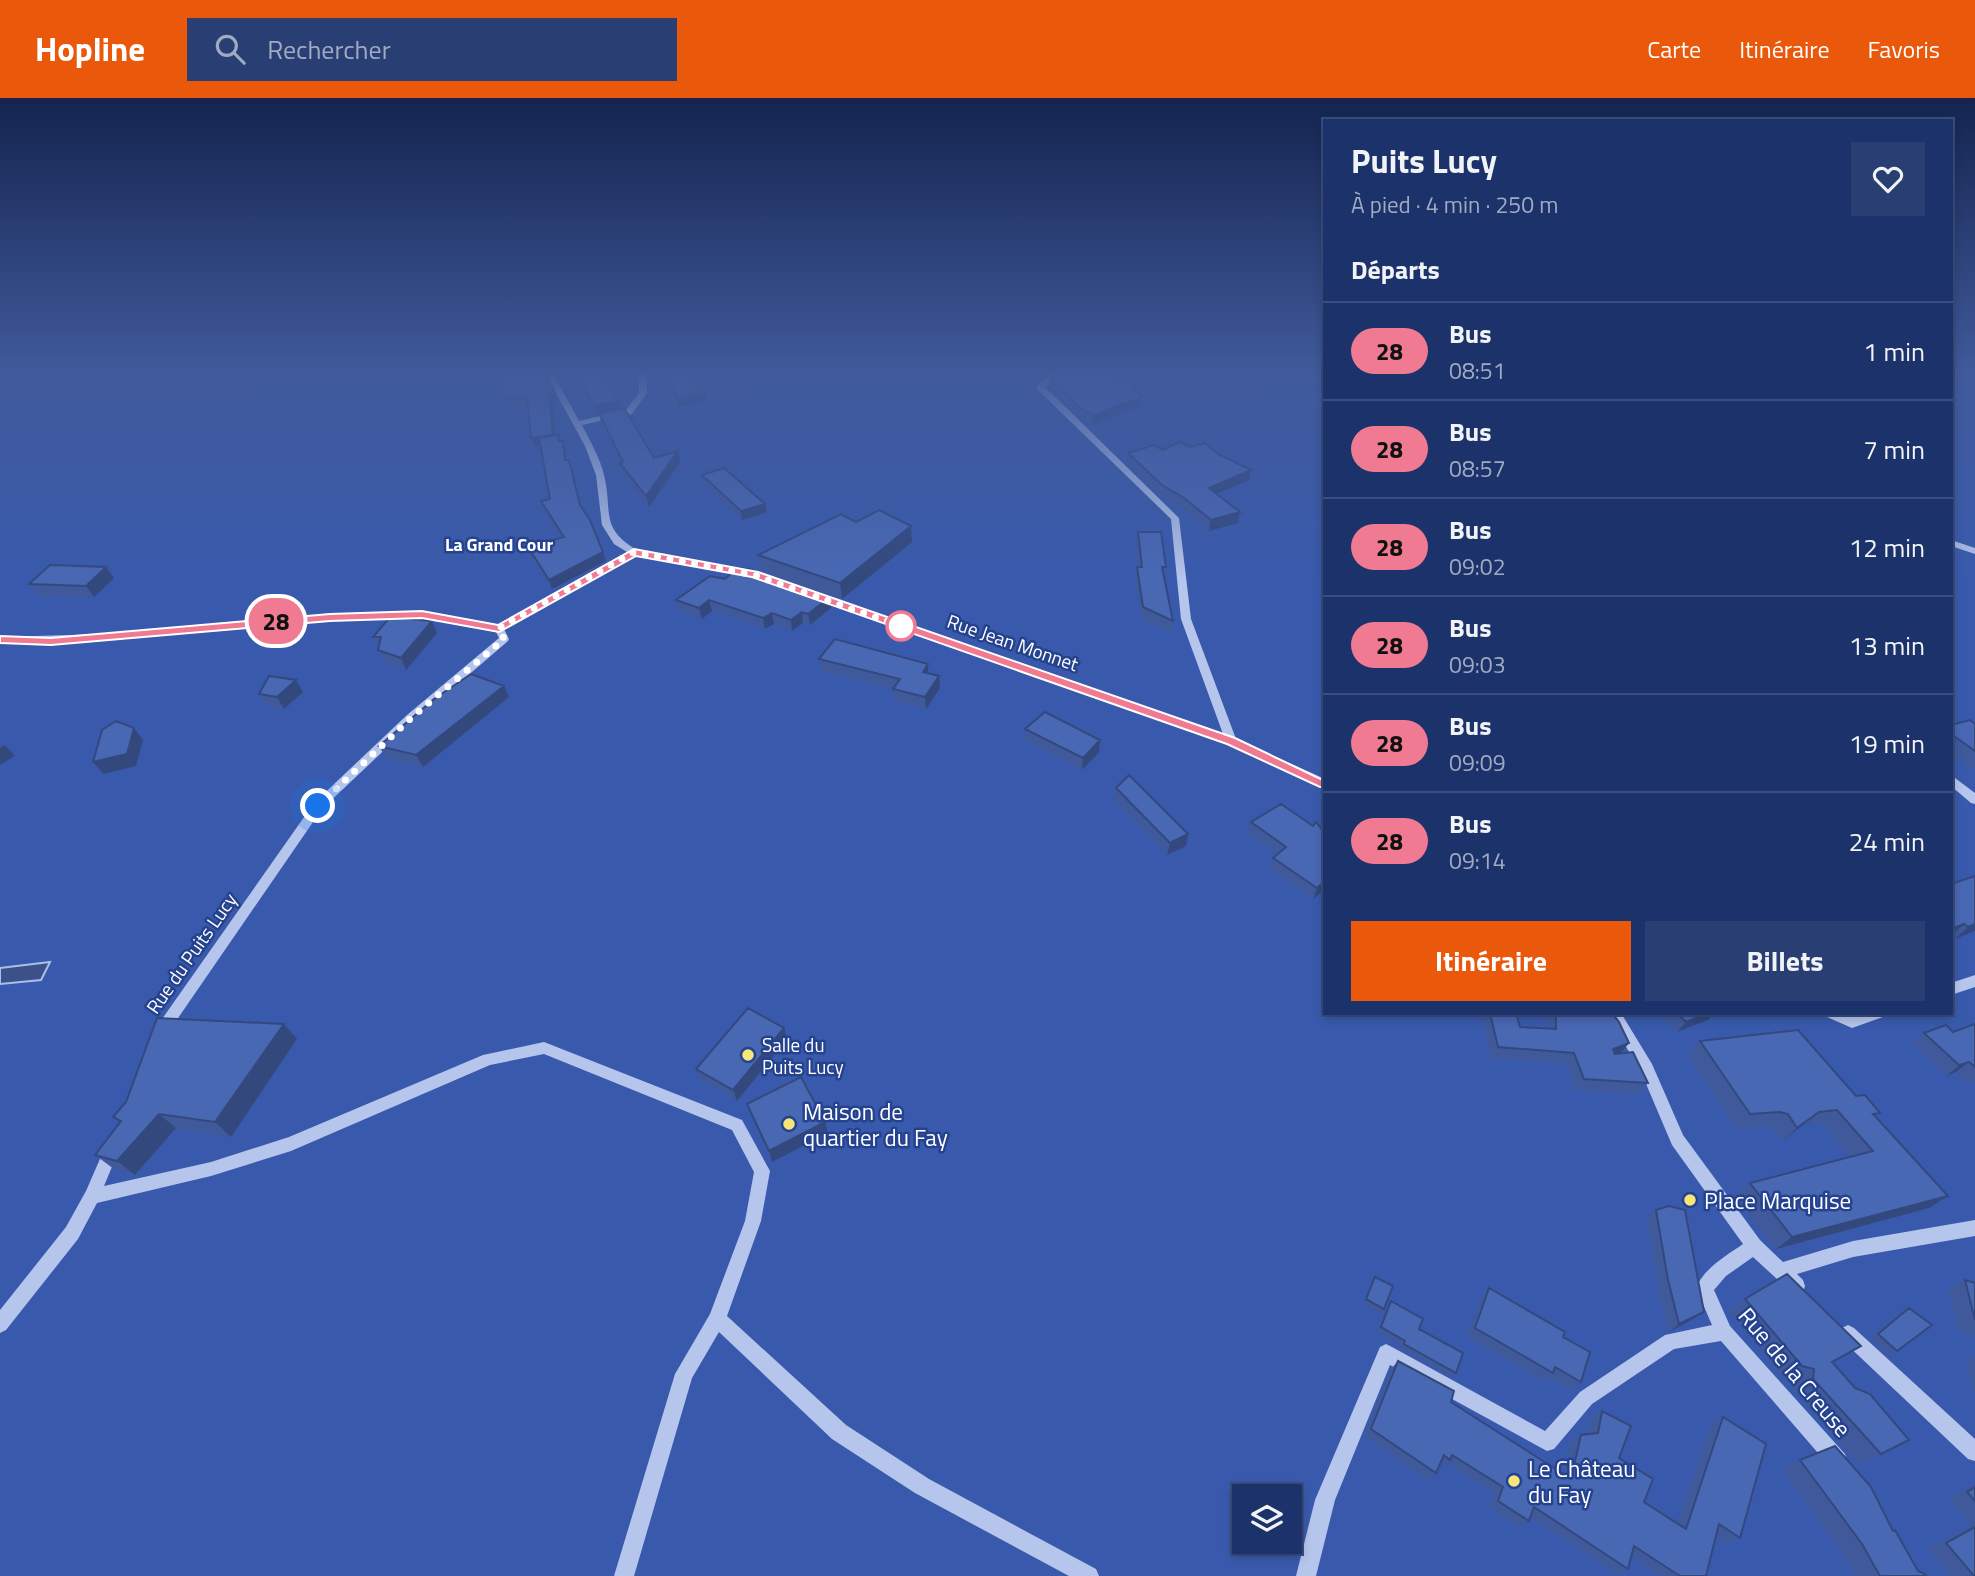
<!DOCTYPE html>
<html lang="fr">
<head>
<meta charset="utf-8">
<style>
  body { margin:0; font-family:"Titillium Web",sans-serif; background:#293e73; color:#f1f3f6; height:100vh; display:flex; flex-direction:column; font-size:26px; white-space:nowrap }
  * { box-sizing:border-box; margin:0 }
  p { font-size:23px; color:#a0aac1 }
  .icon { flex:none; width:38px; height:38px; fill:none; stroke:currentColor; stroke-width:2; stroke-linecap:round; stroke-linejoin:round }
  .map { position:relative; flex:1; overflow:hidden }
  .drawer { position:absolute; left:1323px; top:21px; width:630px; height:896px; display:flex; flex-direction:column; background:#1c326b; border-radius:0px; box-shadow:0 4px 10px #0003,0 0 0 2px #3a4d7e }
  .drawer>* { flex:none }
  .badge { padding:0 14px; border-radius:23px; font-size:24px; line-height:46px }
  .controls { position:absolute; left:1232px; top:1386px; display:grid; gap:14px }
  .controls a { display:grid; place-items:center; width:70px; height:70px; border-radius:0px; background:#1c326b; box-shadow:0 4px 10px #0003,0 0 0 2px #3a4d7e; font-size:35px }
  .you { position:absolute; width:35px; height:35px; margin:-18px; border:5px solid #fff; border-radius:50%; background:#1a73e8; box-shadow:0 0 0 10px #1a73e833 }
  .map>.badge { position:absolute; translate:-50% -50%; box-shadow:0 0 0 4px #fff }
  h2 { padding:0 28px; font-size:26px; line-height:63px }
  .round { display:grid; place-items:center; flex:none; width:74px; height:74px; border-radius:0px; background:#293e73 }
  .head { display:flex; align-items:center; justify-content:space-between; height:119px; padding:0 28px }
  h1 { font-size:33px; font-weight:700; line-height:52px }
  .primary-button { display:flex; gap:14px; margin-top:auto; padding:14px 28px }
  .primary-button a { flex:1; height:80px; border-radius:0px; background:#ea580c; color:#fff; font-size:28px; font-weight:700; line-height:80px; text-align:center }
  .primary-button a+a { background:#293e73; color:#f1f3f6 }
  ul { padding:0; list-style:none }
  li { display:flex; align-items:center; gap:21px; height:98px; padding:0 28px; border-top:2px solid #3a4d7e }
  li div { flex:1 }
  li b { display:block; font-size:26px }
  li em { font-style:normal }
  li .badge { min-width:77px; font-weight:700; text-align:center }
  header { display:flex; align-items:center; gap:42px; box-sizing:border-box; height:98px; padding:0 35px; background:#ea580c; color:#fff }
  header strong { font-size:33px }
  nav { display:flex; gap:38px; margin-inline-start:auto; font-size:24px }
  .search { width:490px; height:63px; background:#293e73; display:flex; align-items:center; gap:18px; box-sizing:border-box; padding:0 24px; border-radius:0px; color:#a0aac1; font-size:26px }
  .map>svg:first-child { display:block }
</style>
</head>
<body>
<header>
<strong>Hopline</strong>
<div class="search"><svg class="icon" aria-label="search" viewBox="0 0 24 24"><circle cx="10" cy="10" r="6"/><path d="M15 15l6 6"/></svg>Rechercher</div>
<nav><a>Carte</a><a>Itinéraire</a><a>Favoris</a></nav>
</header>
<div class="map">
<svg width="1975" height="1478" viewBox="0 0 1975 1478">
  <rect width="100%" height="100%" fill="#25428f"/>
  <!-- green -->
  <path fill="#395aac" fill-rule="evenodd" d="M0,275h1325v640h626v-640h24v1203h-1975zM1244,1398h46v46h-46z"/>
  <!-- water -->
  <path fill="#3c5089" stroke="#aabeec" stroke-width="2" d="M50,864l-9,18 -41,4v-16z"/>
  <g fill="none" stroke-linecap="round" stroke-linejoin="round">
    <!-- minor -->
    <path fill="#b6c5ec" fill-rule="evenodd" d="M545,275h8l26,48 47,-11 13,-17v-20h8v20l-15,21 -50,11c8,16 18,33 22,50 9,36 -5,53 33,75l113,21 5,3 -5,3 -115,-22 -131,74 5,10 -1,2 -93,80 -93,88 -157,228 -5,2 -5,-2 -2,-4 2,-4 159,-226 93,-88 92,-77 -4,-8c-24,-4 -49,-11 -74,-12 -87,-4 -174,9 -261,17 -53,6 -106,8 -160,8v-6l105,-3 157,-15 106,-7 62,1 67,12 130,-73 -13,-8 -12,-19 -6,-50 -11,-29z
      M1054,275h9l-18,14 134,131 12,101 45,120 89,40v9l-98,-44 -415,-148 2,-2h6l403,140 -42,-115 -10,-100 -134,-130v-4z
      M1951,442l24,8v6l-24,-8z
      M1951,677l24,18v11l-4,-1 -20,-17z
      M1975,877v12l-24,8v-12z
      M1606,915h15l31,51 31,71 77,105 23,22 70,-21 122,-21v16l-122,21 -56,17 6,6 2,6 -2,6 -6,2 -6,-2 -38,-35 -27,19 -12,14 16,36 115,128 2,7 -2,7 -7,2 -7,-2 -110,-127 -47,8 -82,55 -38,45 -7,2 -157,-86 -55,135 -19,76h-20l19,-76 65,-153 6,-3 6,3 153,84 35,-39 85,-57 47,-10 -16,-37c8,-20 30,-32 47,-44l-71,-99 -31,-73z
      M1825,915h22l6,3 7,-3h25l-2,4 -31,11 -25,-11z
      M544,944l198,78 28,51 -9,50 -34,95 119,109 83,54 167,90 3,7h-30l-154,-83 -83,-54 -113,-107 -27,46 -58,198h-20l61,-202 35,-60 35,-93 9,-49 -22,-42 -188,-76 -54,11 -199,86 -80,25 -114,27 -19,36 -72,91 -6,3v-23l66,-83 20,-36 20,-46 5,-2 5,2 3,5 -15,36 107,-24 78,-25 194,-82z
      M1848,1227l6,3 121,111v22l-7,-2 -126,-119 -3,-6 3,-6z"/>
  </g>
  <!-- wall -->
  <path fill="#3f599b" d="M493,275h53l11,28 -5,1 3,33 5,6h3l2,8 1,11 6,8 9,38 22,46 3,9 -54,28 -21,-33 -3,-9 33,-9 -17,-28 -3,-9 9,-2 -9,-53 -7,1 -3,-9 -3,-31h-20z
    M574,275h25l21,35 34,50 26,4 -31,45 -26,-34 -2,-11 -20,-39 -2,-9h-2z
    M668,275h22v4l16,23 -27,7 -9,-19z
    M1073,276l67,12 -1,9 2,11 -49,18 -13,-8 -29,-27 1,-9z
    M1163,352l86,30 -32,14 21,29 -29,8 -26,-22 -23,-13 -33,-32 1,-11z
    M702,377l65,37 -25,8 -39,-37z
    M856,424l55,4 1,16 -70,57 -82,-28 -2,-16z
    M1138,434l28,35 -2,10 9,44 -1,12 -30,-14 -7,-41 2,-11h2l-3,-24z
    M106,469l8,11 -20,19 -56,-1 -9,-12z
    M725,481l105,18 1,11 -21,17 -7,-2 -11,8 -18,-7 -9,5 -53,-18 -10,8 -24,-8 -2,-11z
    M437,535l-31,37 -22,-8 -11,-25z
    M819,561l109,14 11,3 1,12 -14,21 -32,-8 -1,-12 -72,-18z
    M504,588l5,11 -86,70 -37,-9 -7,-12z
    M303,594l-19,17 -17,-3 -8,-12z
    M1975,626v45h-2l-22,-15v-29z
    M1025,631l74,23 -17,18 -57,-29z
    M1116,690l70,58 -19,9 -53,-55z
    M1251,724l62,4 12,63 -12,10 -43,-30 3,-11 4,-4 -29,-21z
    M1951,786l24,47 -20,8 -3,-3z
    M1488,915h28l4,14 28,2v-16h64l17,30 -9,11 28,29 -9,11 -64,-4 -9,-26 -75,-6 -8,-36z
    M1659,915h55l-6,7 -31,12z
    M1975,926v58l-6,2 -13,-12 -9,4 -35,-33 12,-10 29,-1z
    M784,930l3,11 -50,62 -37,-21 -4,-11z
    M297,941l-66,98 -55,-9 -41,47 -21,-6 -19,-14 25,-32 -7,-6z
    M1700,943l156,55 24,17 -5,4 54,91 -153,41 -41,-54 15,-12 100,-26 -29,-34 -18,2 -21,16 -9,-13 -7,-2 -30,2 -48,-72z
    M747,1006l81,29 -56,29 -21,-47z
    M1656,1112l37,109 -24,13 -11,-44 -11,-70z
    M1375,1179l9,32 -4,5 -17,-10 9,-22z
    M1965,1182l10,3v54l-16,-5 -11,-43z
    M1489,1190l74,49 18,45 -10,8 -23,-13 -5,4 -76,-45 14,-39z
    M1745,1201l87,63 23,26 26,66 -22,10 -66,-74 2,-10 -12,-2 -55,-67z
    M1391,1203l28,28 37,44 -4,4 -52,-29 1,-3 -24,-13 11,-26z
    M1909,1210l-12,43 -8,5 -19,-18 31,-26z
    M1975,1259v38l-9,-34z
    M1398,1263l53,41 112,72 7,-32 11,-7 7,-1 3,-16 11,-7 17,47 25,44 33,21 34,-99 12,-7 17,121 -14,6 -10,-7 -10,39h-46l-29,-19 -3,12 -11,5 -87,-57 -1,4 -10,6 -30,-20 5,-13 -48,-31 -4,4 -2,-2 -4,8 -8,7 -64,-44 27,-67z
    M1800,1362l93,71 25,40 8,5h-71l-14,-25 -59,-82z
    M1975,1386v92h-25l-22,-28 44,-23 -24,-27z"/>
  <!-- shaded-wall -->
  <path fill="#33497e" d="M1140,288l-1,9 -8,-5z
    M705,294l1,8 -27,7 -1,-8z
    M555,295l2,8 -5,1 4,42 -22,3 -3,-9 18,-44z
    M1142,299l-1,9 -49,18 1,-9z
    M618,303l2,8 -23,5 -3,-8z
    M563,343l2,8 2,20 -2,-9z
    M678,353l2,11 -31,45 -3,-11z
    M1251,372l-2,10 -42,18 2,-10z
    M765,406l2,8 -25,8 -1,-9z
    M1240,414l-2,11 -29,8 2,-11z
    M911,428l1,16 -70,57 -2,-16z
    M603,454l3,9 -54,28 -3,-9z
    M106,469l8,11 -20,19 -8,-11z
    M830,499l1,11 -21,17 -2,-11z
    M709,502l3,11 -10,8 -3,-11z
    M802,514l1,11 -11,8 -1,-11z
    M772,515l2,11 -9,5 -2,-11z
    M432,523l5,12 -31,37 -5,-12z
    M928,566v12l-5,-4z
    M939,578l1,12 -14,21 -1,-12z
    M296,582l7,12 -19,17 -7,-12z
    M504,588l5,11 -86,70 -7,-12z
    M134,630l9,12 -7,26 -33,8 -10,-12z
    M1100,642l-1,12 -17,18 1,-12z
    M5,647l10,11 -15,9v-17z
    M1188,736l-2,12 -19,9 3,-12z
    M1325,783v8l-12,10 4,-11z
    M1964,826l-13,12v-7z
    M1975,826v7l-20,8 13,-12z
    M1709,915h5l-6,7 -31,12 9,-10z
    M284,926l13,15 -66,98 -16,-15z
    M784,930l3,11 -50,62 -4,-11z
    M1629,945l-9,11 -15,6 8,-11z
    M1969,964l-13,10 -9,4 12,-11z
    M1819,1014l-16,13 -21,16 15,-13z
    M159,1016l17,14 -41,47 -18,-14z
    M825,1024l3,11 -56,29 -3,-11z
    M1948,1098l-19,12 -153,41 16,-12z
    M1704,1214l-11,7 -24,13 10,-8z"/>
  <!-- building -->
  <path fill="#4968b4" stroke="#33497e" stroke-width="2" d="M494,275h52l9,20 -6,1 4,41 -22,3 -4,-40 -22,1z
    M576,275h23l19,28 -24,5z
    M668,275h21v3l16,16 -27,7 -10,-19z
    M1062,275h8l3,1 3,-1h19l45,13 -9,4 11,7 -49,18 -14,-8 -28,-27z
    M624,310l30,50 24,-7 -32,45 -26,-33 3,-1 -24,-49z
    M558,337l1,6h4l2,19h4l11,45 10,15 13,32 -54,28 -21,-33 36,-10 -23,-36 9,-2 -11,-61z
    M1179,344l11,5 15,-4 13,11 33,16 -42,18 31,24 -29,8 -27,-22 -22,-13 -34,-32 26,-8 9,5z
    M724,370l41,36 -24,7 -39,-36z
    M879,412l32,16 -71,57 -82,-28 83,-41 15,8z
    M1138,434h23l5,35h-4l11,54 -30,-14 -6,-40h5z
    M50,467l56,2 -20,19 -57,-2z
    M737,470l12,1 81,28 -22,17 -6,-2 -11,8 -19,-7 -9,5 -54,-18 -10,8 -23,-8 34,-24 15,3z
    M390,519l42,4 -31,37 -23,-8 3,-13h-8z
    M835,541l93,25 -5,8 16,4 -14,21 -32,-8 7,-10 -81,-20z
    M471,576l33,12 -88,69 -37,-9 55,-47z
    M269,578l27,4 -19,17 -18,-3z
    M1045,614l55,28 -17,18 -58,-29z
    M1970,622l5,4v27l-24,-17v-9z
    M116,623l18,7 -7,26 -34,8 9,-32z
    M1129,677l59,59 -18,9 -54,-55z
    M1281,706l32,22 3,-4 9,11v48l-8,7 -44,-30 13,-11 -35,-25z
    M1975,778v48l-7,3 -4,-3 -13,5v-45z
    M748,910l36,20 -51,62 -37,-21z
    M1490,915h26l4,14 36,2v-16h56l7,9 10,21 -16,6 2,5 18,-2 15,31 -64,-4 -10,-26 -76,-6z
    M1677,915h32l-23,9z
    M157,920l127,6 -69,98 -56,-8 -42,47 -22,-6 26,-34 -8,-4 13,-15z
    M1975,926v43l-6,-5 -10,3 -35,-32 22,-8 7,7z
    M1798,932l58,66 9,-1 15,18 -7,1 75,82 -156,41 -42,-54 123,-32 -36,-41 -18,2 -22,16 -9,-14 -8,-2 -30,2 -50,-73z
    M801,979l24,45 -56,29 -22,-47z
    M1669,1108l16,4 19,102 -25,12 -11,-44 -12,-70z
    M1787,1176l74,72 -29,16 23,26 15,6 39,46 -28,14 -68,-75 1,-10 -12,-3 -57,-67z
    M1375,1179l18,9 -9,23 -18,-10z
    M1965,1182l10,3v37z
    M1489,1190l76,44 -2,5 27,15 -9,30 -26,-15 -2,6 -78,-45z
    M1391,1203l32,18 -4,10 44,24 -7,20 -52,-29 1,-3 -24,-14z
    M1909,1210l23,17 -35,26 -19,-17z
    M1398,1263l56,30 -3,11 120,77 10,-44 17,-2 4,-22 29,15 -12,32 34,21 -9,23 42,27 37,-112 43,27 -26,94 -21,-14 -13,52h-26l-46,-30 -6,23 -94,-62 -5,14 -31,-20 5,-14 -51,-32 -2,5 -6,-5 -8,18 -65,-44z
    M1835,1348l36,41 22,44 2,-1 23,41 7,3 1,2h-46l-18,-32 -62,-84z
    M1975,1389v14l-8,-9z
    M1975,1429v49h-1l-28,-33z"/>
  <!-- sky -->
  <linearGradient id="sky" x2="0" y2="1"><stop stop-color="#14244f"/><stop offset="0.57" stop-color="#405a9b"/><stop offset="1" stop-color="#405a9b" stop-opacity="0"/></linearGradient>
  <rect width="1975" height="482" fill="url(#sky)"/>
  <!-- line -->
  <path fill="#ef7a91" stroke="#fff" stroke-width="2" d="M634,451l124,23 477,166 96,46 -2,3h-9l-93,-43 -475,-167 -116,-21 -137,76 -77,-14 -92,3 -279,24 -51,-2v-7l51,2 279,-24 92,-3 76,14z"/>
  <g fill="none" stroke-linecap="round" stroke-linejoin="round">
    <!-- walk -->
    <path stroke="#fff" stroke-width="7" stroke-dasharray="0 12.6" d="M318,708l93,-88 93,-79 -5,-11 135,-76 120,23 147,51"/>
  </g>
  <!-- markers -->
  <circle fill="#fff" stroke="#ef7a91" stroke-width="3.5" cx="901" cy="528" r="14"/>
  <g fill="#f6e67a" stroke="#25428f" stroke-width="2.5">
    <circle cx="748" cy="957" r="7"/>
    <circle cx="789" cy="1026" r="7"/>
    <circle cx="1690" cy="1102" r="7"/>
    <circle cx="1514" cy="1383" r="7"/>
  </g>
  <g text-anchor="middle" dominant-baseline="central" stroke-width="5" stroke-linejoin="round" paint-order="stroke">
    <!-- far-neighbourhood labels -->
    <g font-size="18" font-weight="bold" fill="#fff" stroke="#25428f">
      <text x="499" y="446">La Grand Cour</text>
    </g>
    <!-- street labels -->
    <g font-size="19" fill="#fff" stroke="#25428f">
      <text transform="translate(1013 544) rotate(19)">Rue Jean Monnet</text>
      <text transform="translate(191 855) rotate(-55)">Rue du Puits Lucy</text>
    </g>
    <!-- poi labels -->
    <g font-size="19" fill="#fff" stroke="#25428f" text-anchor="start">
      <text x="762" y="946">Salle du<tspan x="762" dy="22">Puits Lucy</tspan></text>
    </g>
    <!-- near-poi labels -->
    <g font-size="23" fill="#fff" stroke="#25428f" text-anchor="start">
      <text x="803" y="1013">Maison de<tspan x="803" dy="26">quartier du Fay</tspan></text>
      <text x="1704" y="1102">Place Marquise</text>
      <text x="1528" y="1370">Le Château<tspan x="1528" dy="26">du Fay</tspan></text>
    </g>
    <!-- near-street labels -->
    <g font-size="23" fill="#fff" stroke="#25428f">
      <text transform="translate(1795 1274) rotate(50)">Rue de la Creuse</text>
    </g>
  </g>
</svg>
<div class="controls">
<a><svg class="icon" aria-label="layers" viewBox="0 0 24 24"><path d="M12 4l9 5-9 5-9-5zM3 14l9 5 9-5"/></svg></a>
</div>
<div class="you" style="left:318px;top:708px"></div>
<b class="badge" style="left:276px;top:523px;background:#ef7a91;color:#111">28</b>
<section class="drawer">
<div class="head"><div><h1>Puits Lucy</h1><p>À pied · 4 min · 250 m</p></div><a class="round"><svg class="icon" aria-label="heart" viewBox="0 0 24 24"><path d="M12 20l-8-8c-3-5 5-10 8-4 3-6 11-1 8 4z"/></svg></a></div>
<h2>Départs</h2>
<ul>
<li><span class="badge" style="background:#ef7a91;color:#111">28</span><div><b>Bus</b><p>08:51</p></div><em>1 min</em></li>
<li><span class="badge" style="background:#ef7a91;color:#111">28</span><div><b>Bus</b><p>08:57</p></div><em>7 min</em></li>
<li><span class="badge" style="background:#ef7a91;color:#111">28</span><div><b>Bus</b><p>09:02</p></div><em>12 min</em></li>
<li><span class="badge" style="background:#ef7a91;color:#111">28</span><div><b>Bus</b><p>09:03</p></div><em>13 min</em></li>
<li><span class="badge" style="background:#ef7a91;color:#111">28</span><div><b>Bus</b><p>09:09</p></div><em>19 min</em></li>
<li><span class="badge" style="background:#ef7a91;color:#111">28</span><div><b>Bus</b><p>09:14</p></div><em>24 min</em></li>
</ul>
<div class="primary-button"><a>Itinéraire</a><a>Billets</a></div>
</section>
</div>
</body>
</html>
